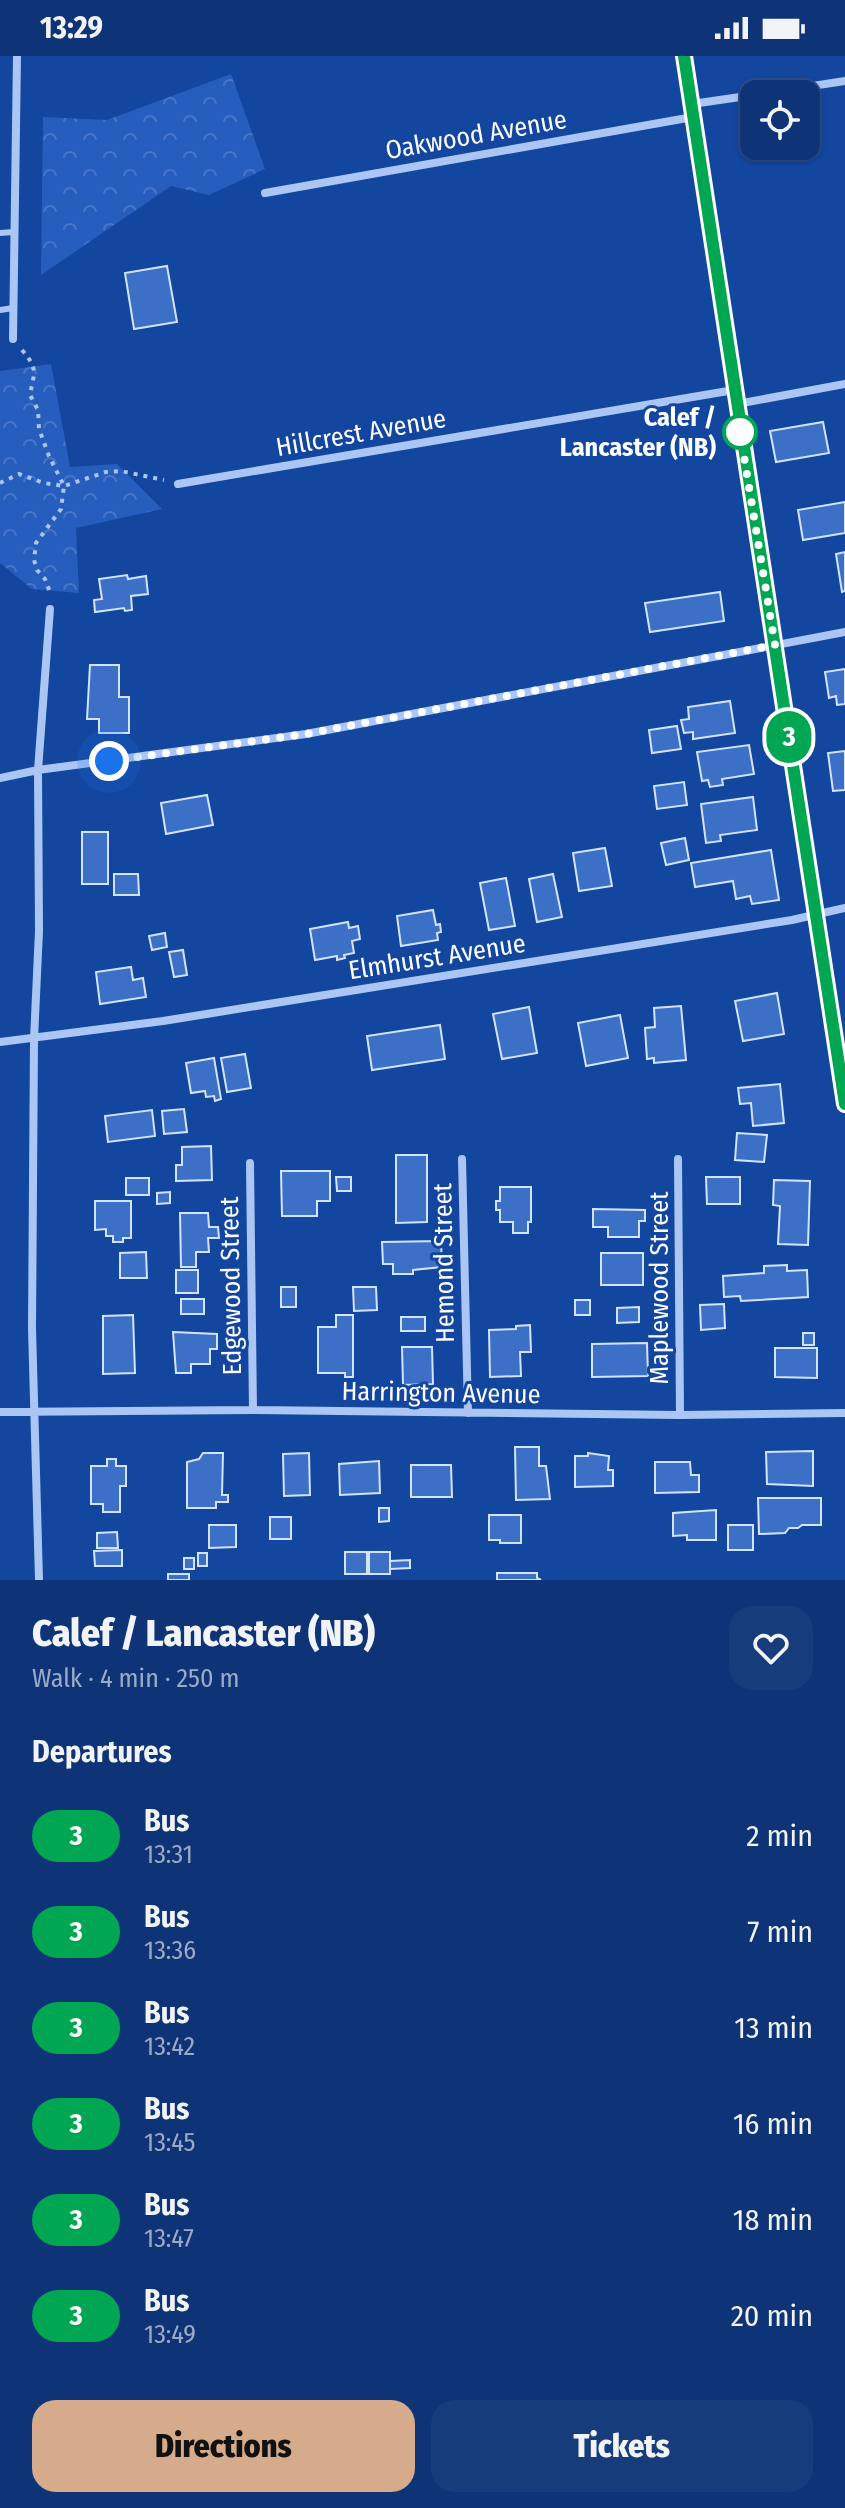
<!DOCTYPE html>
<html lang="en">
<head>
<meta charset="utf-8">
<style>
  body { margin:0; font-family:"Fira Sans Condensed",sans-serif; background:#173c7c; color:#f1f3f6; height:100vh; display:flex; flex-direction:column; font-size:30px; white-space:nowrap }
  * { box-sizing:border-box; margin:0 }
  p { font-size:26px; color:#9baac6 }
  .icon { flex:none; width:44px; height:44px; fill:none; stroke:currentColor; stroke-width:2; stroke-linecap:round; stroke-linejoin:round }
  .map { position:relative; height:1524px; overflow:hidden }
  .panel { display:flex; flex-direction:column; background:#0e3477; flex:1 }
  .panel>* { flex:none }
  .badge { padding:0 16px; border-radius:26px; font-size:28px; line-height:52px }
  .tools { position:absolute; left:740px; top:24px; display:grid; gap:16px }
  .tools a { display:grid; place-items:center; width:80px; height:80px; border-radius:16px; background:#0e3477; box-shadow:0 2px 6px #0004,0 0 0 2px #2e4f89; font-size:40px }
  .you { position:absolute; width:40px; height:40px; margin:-20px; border:6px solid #fff; border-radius:50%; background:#1a73e8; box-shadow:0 0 0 12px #1a73e833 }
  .map>.badge { position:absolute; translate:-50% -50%; box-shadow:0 0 0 4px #fff }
  h2 { padding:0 32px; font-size:30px; line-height:72px }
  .round { display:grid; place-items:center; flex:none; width:84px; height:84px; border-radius:24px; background:#173c7c }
  .head { display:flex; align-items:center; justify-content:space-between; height:136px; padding:0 32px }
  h1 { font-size:38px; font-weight:800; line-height:60px }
  .action { display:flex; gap:16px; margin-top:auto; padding:16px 32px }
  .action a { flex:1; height:92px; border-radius:24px; background:#d6ab8b; color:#111; font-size:32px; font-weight:800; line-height:92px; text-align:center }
  .action a+a { background:#173c7c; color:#f1f3f6 }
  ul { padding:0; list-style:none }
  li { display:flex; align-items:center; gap:24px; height:96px; padding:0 32px }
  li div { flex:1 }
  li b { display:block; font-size:30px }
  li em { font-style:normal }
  li .badge { min-width:88px; font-weight:700; text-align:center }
  .status { display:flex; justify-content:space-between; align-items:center; height:56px; padding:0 40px; background:#0e3477; direction:ltr }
  .status svg { height:22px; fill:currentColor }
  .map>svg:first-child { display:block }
</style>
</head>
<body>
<div class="status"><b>13:29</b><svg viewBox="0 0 49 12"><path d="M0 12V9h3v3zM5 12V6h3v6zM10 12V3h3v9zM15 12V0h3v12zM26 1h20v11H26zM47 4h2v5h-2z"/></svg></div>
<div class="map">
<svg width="845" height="1524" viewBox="0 0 845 1524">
  <defs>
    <pattern id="forest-crowns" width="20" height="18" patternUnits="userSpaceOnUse" patternTransform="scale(2)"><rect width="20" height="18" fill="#265ebd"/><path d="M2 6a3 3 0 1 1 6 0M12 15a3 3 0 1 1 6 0" fill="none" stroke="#4776c7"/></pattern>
  </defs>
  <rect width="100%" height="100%" fill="#13469f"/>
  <!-- forest -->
  <path fill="url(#forest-crowns)" d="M231,18l34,95 -56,26 -38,-9 -130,89 2,-158 64,3z
    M51,308l19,103 47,-3 45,45 -86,19 3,65 -47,-4 -32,-26v-192z"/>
  <!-- building -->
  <path fill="#3c6fc6" stroke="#d3e3fe" stroke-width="2" d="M167,210l10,56 -43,7 -9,-56z
    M823,366l6,31 -53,9 -6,-31z
    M845,446v31l-42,7 -5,-30z
    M845,496v39l-3,1 -6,-38z
    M127,519l1,4 18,-3 2,18 -17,2 1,14 -7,1 -1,-3 -29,4 -1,-12 8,-1 -3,-20z
    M720,536l4,29 -74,11 -5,-29z
    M90,609h29v32h10v36h-30v-14h-12z
    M845,613v35l-8,1 -1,-9 -7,2 -4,-26z
    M730,645l5,32 -42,6v-7l-9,1 -3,-13 8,-1 -1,-12z
    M677,670l4,23 -29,4 -3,-23z
    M749,689l5,29 -32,5 1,6 -13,2 -2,-7 -6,1 -5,-29z
    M845,695v39l-12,1 -5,-38z
    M684,726l3,23 -30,4 -3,-23z
    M207,739l6,30 -47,9 -5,-31z
    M753,741l4,33 -37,5 1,6 -15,2 -5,-39z
    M82,776h26v52h-26z
    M685,782l4,22 -23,5 -5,-22z
    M605,792l7,38 -33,5 -6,-38z
    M771,794l8,50 -27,4 -2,-8 -14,3 -3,-18 -38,6 -4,-24z
    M114,818h24l1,21h-25z
    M553,818l9,43 -25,5 -8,-43z
    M506,822l9,48 -26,4 -9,-47z
    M433,854l3,15 4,-1 1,8 -4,1 1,7 -37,6 -4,-30z
    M348,866l1,6 9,-2 2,13 -8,2 2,12 -10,2 1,3 -8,2v-4l-22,4 -5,-31z
    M165,877l2,14 -15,3 -3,-14z
    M183,894l4,25 -13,2 -5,-25z
    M131,911l2,13 10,-2 3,19 -46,7 -4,-32z
    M777,937l7,41 -41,7 -8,-40z
    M681,950l5,54 -32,3v-5l-7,1 -2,-31 10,-1 -1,-19z
    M529,951l8,46 -35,6 -9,-45z
    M620,959l8,43 -42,8 -8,-43z
    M440,969l5,34 -73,11 -5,-34z
    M245,998l6,34 -24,4 -6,-34z
    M214,1002l7,41 -6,2 -1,-5 -8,1 -1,-6 -14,2 -5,-30z
    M780,1028l4,39 -31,3 -2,-23 -11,1 -2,-16z
    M184,1053l3,23 -23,2 -2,-23z
    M152,1054l3,26 -47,6 -3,-26z
    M737,1077l30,2 -3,27 -29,-2z
    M211,1090l1,34 -36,1v-16h6v-18z
    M396,1099h31v67l-31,1z
    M281,1115h49v30h-13v15h-35z
    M336,1121h15v14h-14z
    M706,1121h34v27h-33z
    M126,1122h23v17h-23z
    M774,1124l36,1 -2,64 -30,-1 2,-38 -7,-1z
    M500,1131h31v35h-3v11h-15v-11h-13v-12h-4v-9h4z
    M170,1136v11l-13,1v-11z
    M95,1145h36v37h-8v4h-10v-6h-7v-7l-11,1z
    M593,1153l52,1v11h-6v16h-31v-10h-15z
    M180,1157h28l1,14h9l1,11h-11l1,14h-13v15h-15z
    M441,1185l1,26 -29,3v4h-20v-10h-10l-1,-22z
    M146,1196l1,26h-27v-25z
    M601,1197h42v32h-42z
    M787,1209v6l20,-1 1,27 -67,4 -1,-5 -16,1 -1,-21 41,-3v-7z
    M176,1214h22v23h-22z
    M281,1231h15v20h-15z
    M353,1231h23l1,23 -23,1z
    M181,1243h23v15h-23z
    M575,1244h15v15h-15z
    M724,1248l1,24 -24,2 -1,-25z
    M639,1251v15l-22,1v-15z
    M133,1259l2,58 -32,1v-58z
    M336,1259h17v62h-8v-4h-27v-46h18z
    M401,1261h24v14h-24z
    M530,1269l1,27h-11l1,24 -31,1 -1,-47 27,-1v-3z
    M173,1276l44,2v15h-7v15h-19v9h-15z
    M803,1277h11v12h-11z
    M647,1287l1,33 -56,1v-33z
    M402,1291h30l1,37 -30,1z
    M775,1292h42v30l-42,-1z
    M515,1391h24v19h7l4,33 -34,1z
    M813,1395v35l-46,-2 -1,-32z
    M203,1397h20l-1,42h6v7h-12v6h-29v-46l12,-3z
    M309,1397l1,42 -26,1 -1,-42z
    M588,1397l21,3 -1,14h5v16l-38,1v-31h13z
    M107,1403h9v7h10v20h-6v26h-17v-8h-12v-38h16z
    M379,1405l1,32 -40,2 -1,-31z
    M655,1406h35l1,13h8v17l-44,1z
    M411,1409h40l1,32h-41z
    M758,1442h63v27h-19l-4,3h-9l-4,5 -26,1z
    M379,1452h10v13l-10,1z
    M716,1454v30h-29v-5l-14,1v-23z
    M489,1459h32v28h-21v-3h-11z
    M270,1461h21v22h-21z
    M209,1469h27v22l-27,1z
    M728,1469h25v25h-25z
    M117,1476l1,16h-21v-15z
    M122,1494v16h-27l-1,-15z
    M345,1496h22v22h-22z
    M369,1496h21v22h-21z
    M198,1497h9v13h-9z
    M184,1502h10v11h-10z
    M410,1504v8l-20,1v-8z
    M497,1517h40v5l4,2h-44z
    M168,1518h21v6h-21z"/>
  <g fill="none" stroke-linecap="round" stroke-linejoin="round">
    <!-- path -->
    <path stroke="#abc6f4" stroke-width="4" stroke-dasharray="4 6" stroke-linecap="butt" d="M22,294c17,20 12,22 8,45l8,15 1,19 10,27 15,30 -3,23 -25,34 -2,17 3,10 8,9 6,16
      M0,427l19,-9 25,9 20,3 42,-14 15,-1 43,9"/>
    <!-- service -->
    <path stroke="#abc6f4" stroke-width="6" d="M0,177l14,-1
      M0,254l13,-2"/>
    <!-- minor -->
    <path stroke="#abc6f4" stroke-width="8" d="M760,38l85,-13
      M692,48l62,-9
      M265,137l428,-76
      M13,283l4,-283
      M737,348l108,-20
      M178,428l556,-94
      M0,722l38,-8 268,-36 539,-102
      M0,986l163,-21 629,-101 53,-12
      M462,1103l6,254
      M678,1103l2,256
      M250,1107l3,247
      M0,1356l253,-2 427,5 165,-2
      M39,1524l-7,-252 2,-289 5,-108 -1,-161 12,-161"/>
    <!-- secondary -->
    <path stroke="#dbe7fd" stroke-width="16" d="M684,0l161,1049"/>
  </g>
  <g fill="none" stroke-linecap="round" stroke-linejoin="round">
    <!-- line casing -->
    <g stroke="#fff" stroke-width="18">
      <path id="line" d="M684,0l161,1048"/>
    </g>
    <!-- line -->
    <use href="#line" stroke="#00a651" stroke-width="12"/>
    <!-- walk -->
    <path stroke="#fff" stroke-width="8" stroke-dasharray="0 14.4" d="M109,705l197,-27 469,-89 -35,-213"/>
  </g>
  <!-- markers -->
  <circle fill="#fff" stroke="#00a651" stroke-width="4" cx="740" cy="376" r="16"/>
  <g text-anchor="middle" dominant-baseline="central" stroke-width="6" stroke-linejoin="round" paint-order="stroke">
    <!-- street labels -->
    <g font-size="26" fill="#fff" stroke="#13469f">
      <text transform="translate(476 79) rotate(-10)">Oakwood Avenue</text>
      <text transform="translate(361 377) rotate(-10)">Hillcrest Avenue</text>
      <text transform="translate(437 901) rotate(-9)">Elmhurst Avenue</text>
      <text transform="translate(444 1207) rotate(-91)">Hemond Street</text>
      <text transform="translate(231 1230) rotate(-91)">Edgewood Street</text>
      <text transform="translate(659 1232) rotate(-90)">Maplewood Street</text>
      <text transform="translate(441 1337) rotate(1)">Harrington Avenue</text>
    </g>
    <!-- stop labels -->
    <g font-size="26" font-weight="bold" fill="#fff" stroke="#13469f" text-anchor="end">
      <text x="716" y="361">Calef /<tspan x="716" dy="30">Lancaster (NB)</tspan></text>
    </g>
  </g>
</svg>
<div class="tools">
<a><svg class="icon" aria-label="locate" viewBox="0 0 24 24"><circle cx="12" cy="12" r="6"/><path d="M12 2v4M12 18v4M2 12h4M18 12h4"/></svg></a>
</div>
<div class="you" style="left:109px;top:705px"></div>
<b class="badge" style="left:789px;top:681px;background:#00a651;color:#fff">3</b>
</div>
<section class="panel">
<div class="head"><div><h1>Calef / Lancaster (NB)</h1><p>Walk · 4 min · 250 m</p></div><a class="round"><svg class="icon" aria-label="heart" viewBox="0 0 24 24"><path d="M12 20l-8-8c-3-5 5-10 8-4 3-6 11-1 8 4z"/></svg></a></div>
<h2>Departures</h2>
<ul>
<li><span class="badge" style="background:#00a651;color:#fff">3</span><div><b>Bus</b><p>13:31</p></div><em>2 min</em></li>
<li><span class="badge" style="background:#00a651;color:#fff">3</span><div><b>Bus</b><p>13:36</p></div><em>7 min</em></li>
<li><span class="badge" style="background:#00a651;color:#fff">3</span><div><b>Bus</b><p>13:42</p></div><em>13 min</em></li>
<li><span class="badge" style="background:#00a651;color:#fff">3</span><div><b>Bus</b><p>13:45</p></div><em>16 min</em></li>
<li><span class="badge" style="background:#00a651;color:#fff">3</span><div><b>Bus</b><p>13:47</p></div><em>18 min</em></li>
<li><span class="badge" style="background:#00a651;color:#fff">3</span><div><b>Bus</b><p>13:49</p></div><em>20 min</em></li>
</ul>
<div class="action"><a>Directions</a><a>Tickets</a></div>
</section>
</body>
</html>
